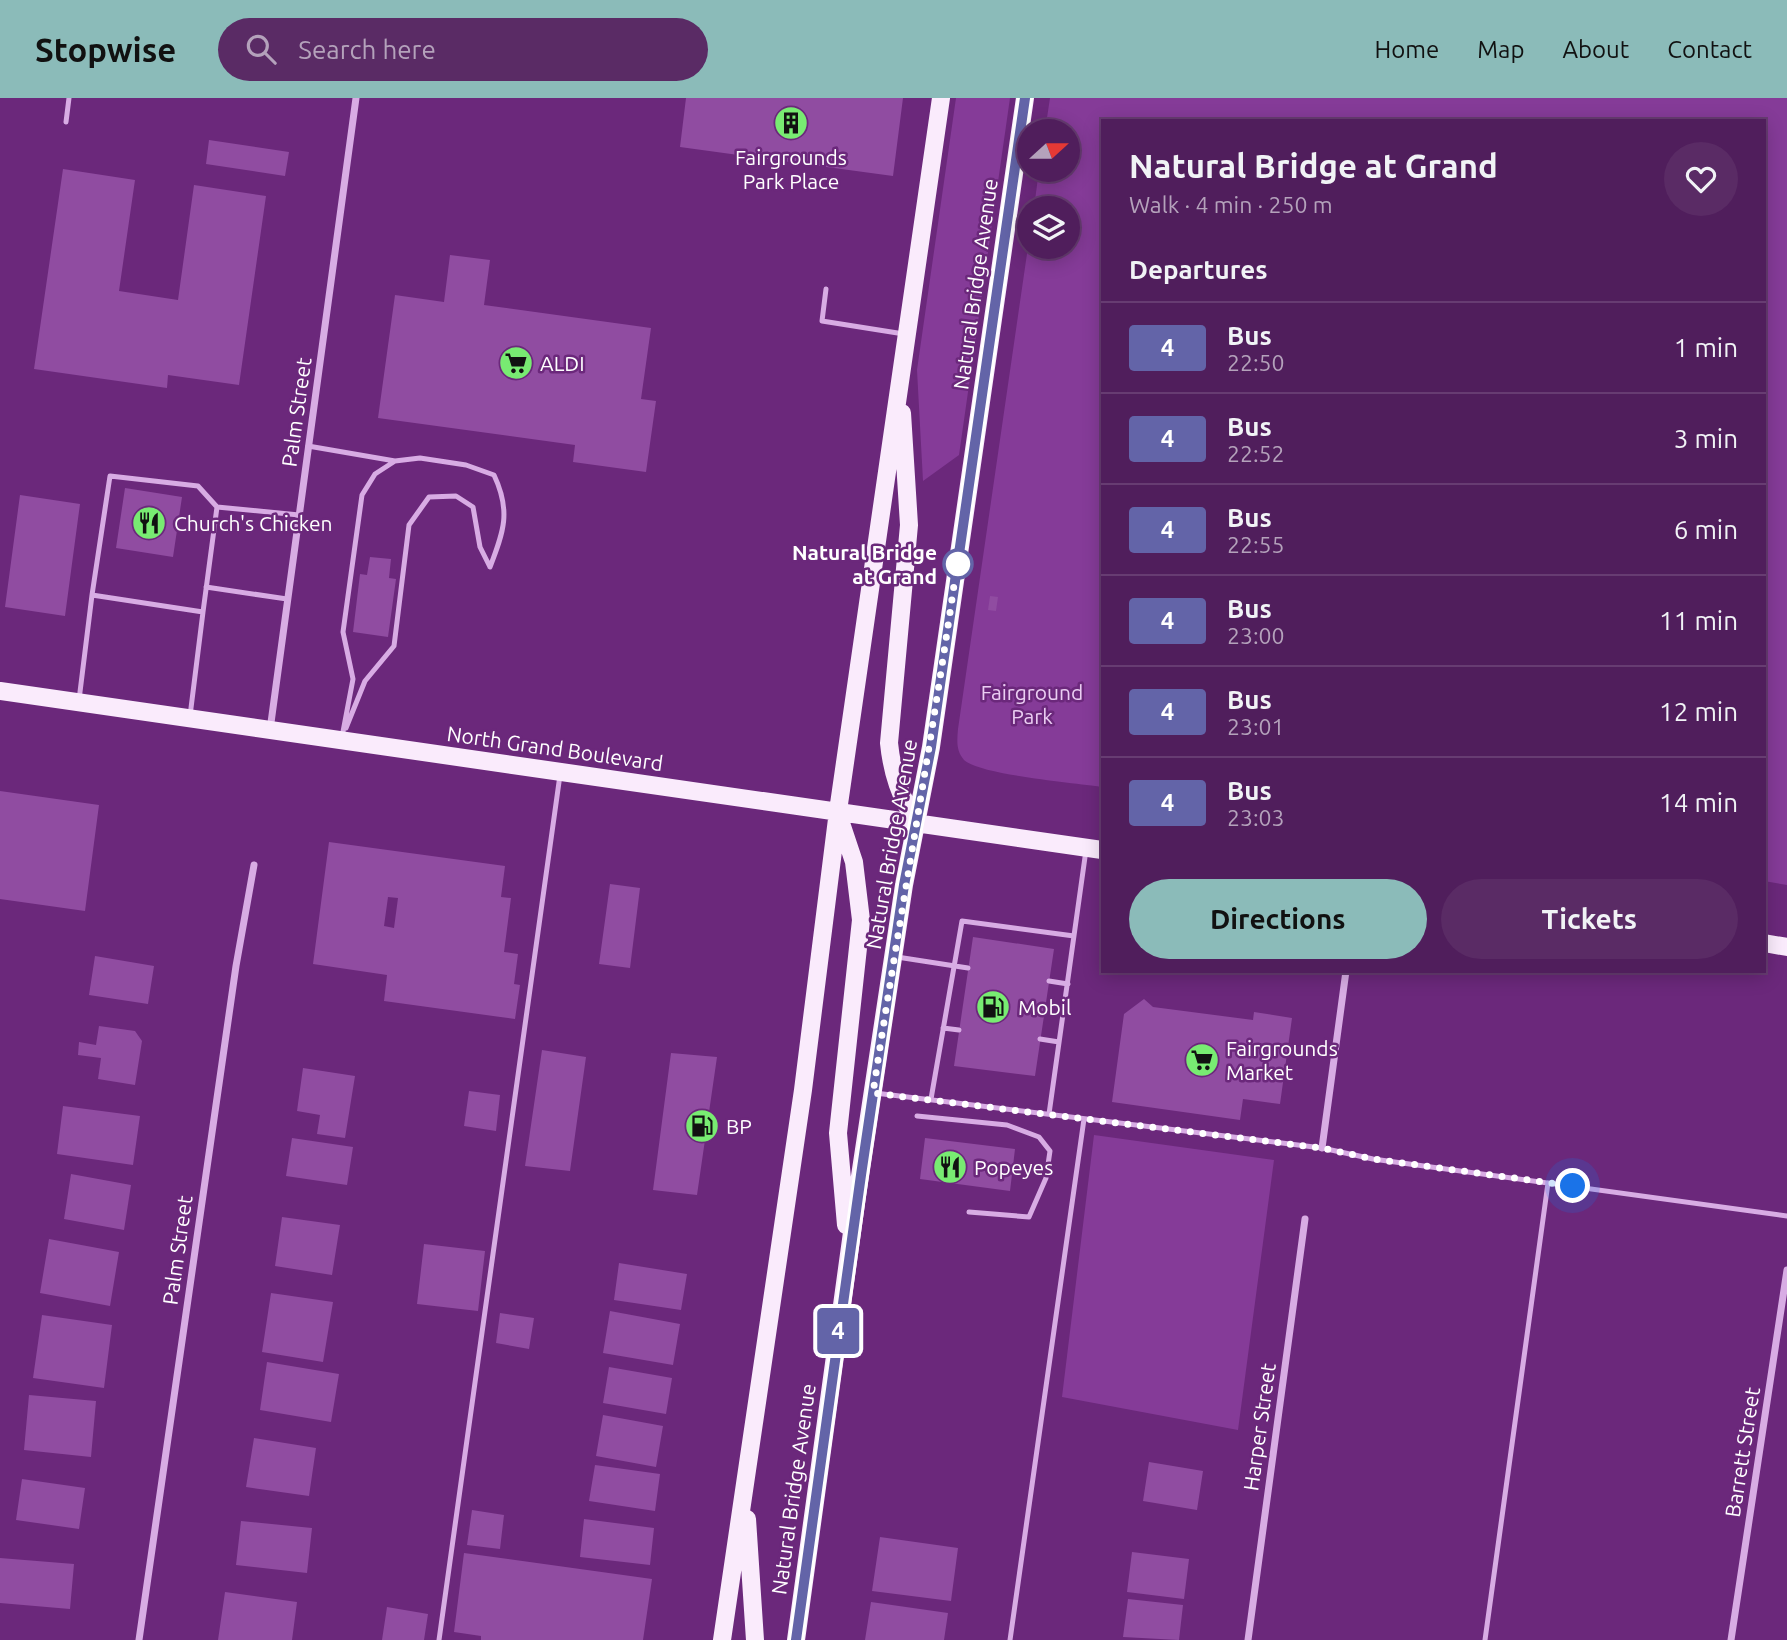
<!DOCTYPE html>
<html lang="en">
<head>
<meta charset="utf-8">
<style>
  body { margin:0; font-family:Ubuntu,sans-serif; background:#5a2b65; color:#f1f3f6; height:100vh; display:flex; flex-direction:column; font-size:26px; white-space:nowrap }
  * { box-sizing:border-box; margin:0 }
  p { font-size:23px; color:#b4a2bb }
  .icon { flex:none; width:38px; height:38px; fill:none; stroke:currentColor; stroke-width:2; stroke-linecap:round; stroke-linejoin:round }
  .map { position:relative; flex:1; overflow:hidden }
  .drawer { position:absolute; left:1101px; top:21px; width:665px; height:854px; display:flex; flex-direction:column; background:#501e5c; border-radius:0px; box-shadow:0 4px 18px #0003,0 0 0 2px #673c72 }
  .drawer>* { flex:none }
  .badge { padding:0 14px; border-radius:5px; font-size:24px; line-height:46px }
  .needle { width:46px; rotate:69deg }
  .tools { position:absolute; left:1017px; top:21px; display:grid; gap:14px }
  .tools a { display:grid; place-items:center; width:63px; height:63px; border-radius:50%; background:#501e5c; box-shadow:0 4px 18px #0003,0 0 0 2px #673c72; font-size:35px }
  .you { position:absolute; width:35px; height:35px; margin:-18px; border:5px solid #fff; border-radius:50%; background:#1a73e8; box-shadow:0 0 0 10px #1a73e833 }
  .map>.badge { position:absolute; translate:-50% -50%; box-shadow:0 0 0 4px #fff }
  h2 { padding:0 28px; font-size:26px; line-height:63px }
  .round { display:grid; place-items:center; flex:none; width:74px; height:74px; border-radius:37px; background:#5a2b65 }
  .summary { display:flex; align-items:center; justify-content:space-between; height:119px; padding:0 28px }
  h1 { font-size:33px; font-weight:700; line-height:52px }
  .primary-button { display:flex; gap:14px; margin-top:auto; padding:14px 28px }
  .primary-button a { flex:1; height:80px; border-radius:42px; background:#8bbbb9; color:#111; font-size:28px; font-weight:700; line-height:80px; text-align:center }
  .primary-button a+a { background:#5a2b65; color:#f1f3f6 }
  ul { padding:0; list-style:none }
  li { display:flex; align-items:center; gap:21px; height:91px; padding:0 28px; border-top:2px solid #673c72 }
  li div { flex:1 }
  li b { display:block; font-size:26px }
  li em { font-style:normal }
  li .badge { min-width:77px; font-weight:700; text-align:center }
  header { display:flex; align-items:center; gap:42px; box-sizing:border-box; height:98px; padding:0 35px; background:#8bbbb9; color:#111 }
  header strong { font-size:33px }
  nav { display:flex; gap:38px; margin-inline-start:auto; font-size:24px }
  .search { width:490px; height:63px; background:#5a2b65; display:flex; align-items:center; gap:18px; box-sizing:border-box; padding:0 24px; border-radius:38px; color:#b4a2bb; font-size:26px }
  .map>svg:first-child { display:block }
</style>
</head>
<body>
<header>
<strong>Stopwise</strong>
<div class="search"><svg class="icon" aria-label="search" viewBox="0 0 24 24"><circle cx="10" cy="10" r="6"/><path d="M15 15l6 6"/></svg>Search here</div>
<nav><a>Home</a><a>Map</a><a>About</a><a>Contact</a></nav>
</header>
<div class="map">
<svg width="1787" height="1542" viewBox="0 0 1787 1542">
  <rect width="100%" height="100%" fill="#6b287b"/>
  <!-- green -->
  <path fill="#853b98" d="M956,0h54l-51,357 -36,26 -6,-111z
    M1050,0h737v787l-23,-4v-760h-662v666c-26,-4 -122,-12 -138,-27 -8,-9 -7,-19 -6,-31l71,-489v7h39v-39h-34l5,-38h29v-39h-23z
    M1094,1037l180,25 -36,270 -176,-33z"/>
  <!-- building -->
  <path fill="#904ca1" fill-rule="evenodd" d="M686,0h217l-10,78 -213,-29z
    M209,42l80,12 -4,24 -79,-12z
    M63,71l72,11 -16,111 59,9 16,-115 72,11 -27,189 -71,-10 -1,13 -133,-19z
    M450,157l40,5 -6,45 167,23 -10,71 15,2 -10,71 -73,-10 2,-17 -197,-27 17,-123 49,7z
    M125,390l57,9 -9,60 -57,-9z
    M20,397l60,9 -15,112 -60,-9z
    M370,459l21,2 -2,19 7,1 -8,58 -35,-5 7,-58 7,1z
    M990,498l8,1 -2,14 -8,-1z
    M0,693l99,14 -14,106 -85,-12z
    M329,744l176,24 -4,31 10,1 -7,54 14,2 -4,30 6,1 -5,34 -131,-18 3,-26 -74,-11zM388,799l10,1 -4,30 -10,-2z
    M610,786l30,4 -10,80 -31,-4z
    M973,839l81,12 -19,127 -81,-10z
    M95,858l59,10 -6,38 -59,-9z
    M1144,901l9,8 100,13 1,-8 38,6 -12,86 -37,-5 -3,21 -128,-18 12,-88z
    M99,928l36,5 7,10 -7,44 -37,-6 3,-21 -23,-3 1,-13 17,3z
    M542,952l44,7 -16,114 -45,-5z
    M671,955l46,4 -20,138 -44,-5z
    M303,970l52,8 -10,62 -28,-4 3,-19 -23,-4z
    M469,993l31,4 -4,36 -32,-5z
    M63,1008l77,10 -7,49 -76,-11z
    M292,1040l61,9 -6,38 -61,-9z
    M925,1040l90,11 -5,42 -90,-12z
    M71,1076l60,11 -7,45 -60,-11z
    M282,1119l58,8 -8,50 -57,-9z
    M49,1141l70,13 -9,54 -70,-13z
    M424,1146l61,7 -7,60 -61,-7z
    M619,1165l68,11 -6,36 -67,-10z
    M271,1195l62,9 -10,60 -61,-10z
    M610,1213l70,13 -7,41 -70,-12z
    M500,1215l34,5 -5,31 -33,-6z
    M42,1217l70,10 -8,63 -71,-10z
    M267,1264l72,12 -8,48 -71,-12z
    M609,1269l63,11 -6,36 -63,-11z
    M29,1297l67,6 -5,56 -67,-7z
    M603,1317l60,11 -7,41 -60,-11z
    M254,1340l62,10 -7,48 -63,-9z
    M1149,1364l54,9 -6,39 -54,-9z
    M595,1367l65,9 -5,37 -66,-10z
    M22,1381l63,9 -6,41 -63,-9z
    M472,1412l32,5 -4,34 -33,-4z
    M584,1421l70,9 -4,37 -70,-8z
    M241,1423l71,7 -5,45 -71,-8z
    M880,1439l78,11 -7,53 -79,-10z
    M1132,1454l57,7 -5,40 -57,-7z
    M464,1455l188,26 -9,61h-162v-4l-27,-4z
    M0,1460l74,6 -4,45 -70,-6z
    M225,1494l72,10 -5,38h-74z
    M1128,1501l55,6 -4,35 -56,-3z
    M871,1504l77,11 -4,27h-79z
    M387,1509l41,7 -4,26h-42z"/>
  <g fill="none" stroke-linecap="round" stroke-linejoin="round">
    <!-- lane -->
    <path stroke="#d8ace4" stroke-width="5" d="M66,24l3,-24
      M826,191l-4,32 82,13
      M308,348l87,15
      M206,489l81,12
      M92,497l18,-119 88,10 19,21
      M79,602l13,-105 111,17 14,-105 82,8
      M190,618l13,-104
      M346,630l19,-47 29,-35 15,-121 20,-28 27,-1 17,11 7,40 10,20
      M342,639l11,-58 -10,-47 19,-137 13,-21 20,-13 25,-3 46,7 28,10c17,36 10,56 -4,92
      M897,859l71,11
      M1049,883l19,3
      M943,930l16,2
      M1040,941l19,3
      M875,995l447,55 51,11 414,57
      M931,1001l31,-178 112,15
      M1049,1016l37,-264
      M917,1018l90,9 32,12 11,14 -4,27 -17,39 -60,-5
      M439,1542l121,-865
      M1010,1542l74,-521
      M1485,1542l63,-457"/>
    <!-- street -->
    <path stroke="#d8ace4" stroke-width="7" d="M270,632l86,-632
      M1322,1050l24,-177
      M139,1542l97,-674 18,-101
      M1248,1542l57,-421
      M1731,1542l56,-370"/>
    <!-- primary -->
    <path stroke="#faebfc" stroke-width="18" d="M902,315l7,112 -20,218c3,30 11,54 28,80
      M0,593l1102,159
      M839,719l15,45 7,58 -23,213 8,92
      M1764,845l23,4
      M747,1421l8,121
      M722,1542l81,-550 35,-279 103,-713
      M796,1542l61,-444 47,-311 27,-138 94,-649"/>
  </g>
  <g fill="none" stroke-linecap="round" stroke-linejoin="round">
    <!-- line casing -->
    <g stroke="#fff" stroke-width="16">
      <path id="line" d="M796,1542l65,-465 43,-290 27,-138 94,-649"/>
    </g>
    <!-- line -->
    <use href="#line" stroke="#6364a8" stroke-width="10"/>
    <!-- walk -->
    <path stroke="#fff" stroke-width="7" stroke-dasharray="0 12.6" d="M958,466v-7c-25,179 -58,357 -85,536l449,55 51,11 200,27"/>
  </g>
  <!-- icons -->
  <defs>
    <g id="building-disc" transform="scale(1.75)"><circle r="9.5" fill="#78eb72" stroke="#6b287b"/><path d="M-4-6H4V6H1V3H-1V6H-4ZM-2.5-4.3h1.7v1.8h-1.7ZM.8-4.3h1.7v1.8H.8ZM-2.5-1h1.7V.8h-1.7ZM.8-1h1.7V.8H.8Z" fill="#111"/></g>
    <g id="supermarket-disc" transform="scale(1.75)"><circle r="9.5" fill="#78eb72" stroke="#6b287b"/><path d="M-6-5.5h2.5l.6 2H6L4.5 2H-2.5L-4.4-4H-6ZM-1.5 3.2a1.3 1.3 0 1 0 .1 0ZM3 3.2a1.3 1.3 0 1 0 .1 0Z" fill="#111"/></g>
    <g id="restaurant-disc" transform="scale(1.75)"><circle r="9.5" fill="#78eb72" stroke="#6b287b"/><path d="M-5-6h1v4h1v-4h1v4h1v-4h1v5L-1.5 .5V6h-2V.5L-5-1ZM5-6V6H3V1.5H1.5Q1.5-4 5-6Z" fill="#111"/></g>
    <g id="fuel-disc" transform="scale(1.75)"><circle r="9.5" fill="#78eb72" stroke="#6b287b"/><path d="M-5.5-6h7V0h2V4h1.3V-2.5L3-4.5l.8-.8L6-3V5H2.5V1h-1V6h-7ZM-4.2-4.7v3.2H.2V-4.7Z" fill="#111"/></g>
  </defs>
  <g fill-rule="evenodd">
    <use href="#building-disc" x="791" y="25"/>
    <use href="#supermarket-disc" x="516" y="265"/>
    <use href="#restaurant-disc" x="149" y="425"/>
    <use href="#fuel-disc" x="993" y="909"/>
    <use href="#supermarket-disc" x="1202" y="962"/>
    <use href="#fuel-disc" x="702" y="1028"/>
    <use href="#restaurant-disc" x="950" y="1069"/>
  </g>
  <!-- markers -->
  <circle fill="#fff" stroke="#6364a8" stroke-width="3.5" cx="958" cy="466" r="14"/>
  <g text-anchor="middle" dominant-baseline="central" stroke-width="5" stroke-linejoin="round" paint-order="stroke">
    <!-- poi labels -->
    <g font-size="21" fill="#fff" stroke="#6b287b" text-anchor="start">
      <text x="791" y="59" text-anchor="middle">Fairgrounds<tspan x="791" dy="24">Park Place</tspan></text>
      <text x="540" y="265">ALDI</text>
      <text x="174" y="425">Church's Chicken</text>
      <text x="1018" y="909">Mobil</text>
      <text x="1226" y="950">Fairgrounds<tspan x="1226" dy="24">Market</tspan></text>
      <text x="726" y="1028">BP</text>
      <text x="974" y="1069">Popeyes</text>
    </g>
    <!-- street labels -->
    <g font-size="21" fill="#fff" stroke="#6b287b">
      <text transform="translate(975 186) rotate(-82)">Natural Bridge Avenue</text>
      <text transform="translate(296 314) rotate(-82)">Palm Street</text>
      <text transform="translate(555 650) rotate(8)">North Grand Boulevard</text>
      <text transform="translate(891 746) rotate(-80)">Natural Bridge Avenue</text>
      <text transform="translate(177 1152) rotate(-82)">Palm Street</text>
      <text transform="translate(1259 1329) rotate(-82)">Harper Street</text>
      <text transform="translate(1742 1354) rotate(-81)">Barrett Street</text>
      <text transform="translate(793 1391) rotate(-82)">Natural Bridge Avenue</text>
    </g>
    <!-- stop labels -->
    <g font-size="21" font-weight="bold" fill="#fff" stroke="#6b287b" text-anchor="end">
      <text x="937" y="454">Natural Bridge<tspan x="937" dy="24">at Grand</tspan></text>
    </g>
    <!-- park labels -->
    <g font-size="21" fill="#ebcef3" stroke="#6b287b">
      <text x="1032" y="594">Fairground<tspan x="1032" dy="24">Park</tspan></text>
    </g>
  </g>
</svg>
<div class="tools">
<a><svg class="needle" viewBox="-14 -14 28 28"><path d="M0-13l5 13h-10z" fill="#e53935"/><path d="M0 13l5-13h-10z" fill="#b4a2bb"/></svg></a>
<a><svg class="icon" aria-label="layers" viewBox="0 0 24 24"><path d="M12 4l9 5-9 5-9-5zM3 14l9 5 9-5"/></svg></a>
</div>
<div class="you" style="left:1573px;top:1088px"></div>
<b class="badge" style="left:838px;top:1233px;background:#6364a8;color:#fff">4</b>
<section class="drawer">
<div class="summary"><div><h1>Natural Bridge at Grand</h1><p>Walk · 4 min · 250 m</p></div><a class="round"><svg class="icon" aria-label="heart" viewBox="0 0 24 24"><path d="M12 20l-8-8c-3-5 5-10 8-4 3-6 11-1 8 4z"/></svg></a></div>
<h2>Departures</h2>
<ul>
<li><span class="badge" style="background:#6364a8;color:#fff">4</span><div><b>Bus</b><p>22:50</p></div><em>1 min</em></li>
<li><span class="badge" style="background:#6364a8;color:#fff">4</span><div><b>Bus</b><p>22:52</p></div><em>3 min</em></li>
<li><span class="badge" style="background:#6364a8;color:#fff">4</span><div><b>Bus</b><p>22:55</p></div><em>6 min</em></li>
<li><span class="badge" style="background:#6364a8;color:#fff">4</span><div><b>Bus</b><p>23:00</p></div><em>11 min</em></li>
<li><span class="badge" style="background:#6364a8;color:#fff">4</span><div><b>Bus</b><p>23:01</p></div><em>12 min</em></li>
<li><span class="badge" style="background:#6364a8;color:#fff">4</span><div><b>Bus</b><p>23:03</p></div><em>14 min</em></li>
</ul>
<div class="primary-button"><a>Directions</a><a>Tickets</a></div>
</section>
</div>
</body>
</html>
